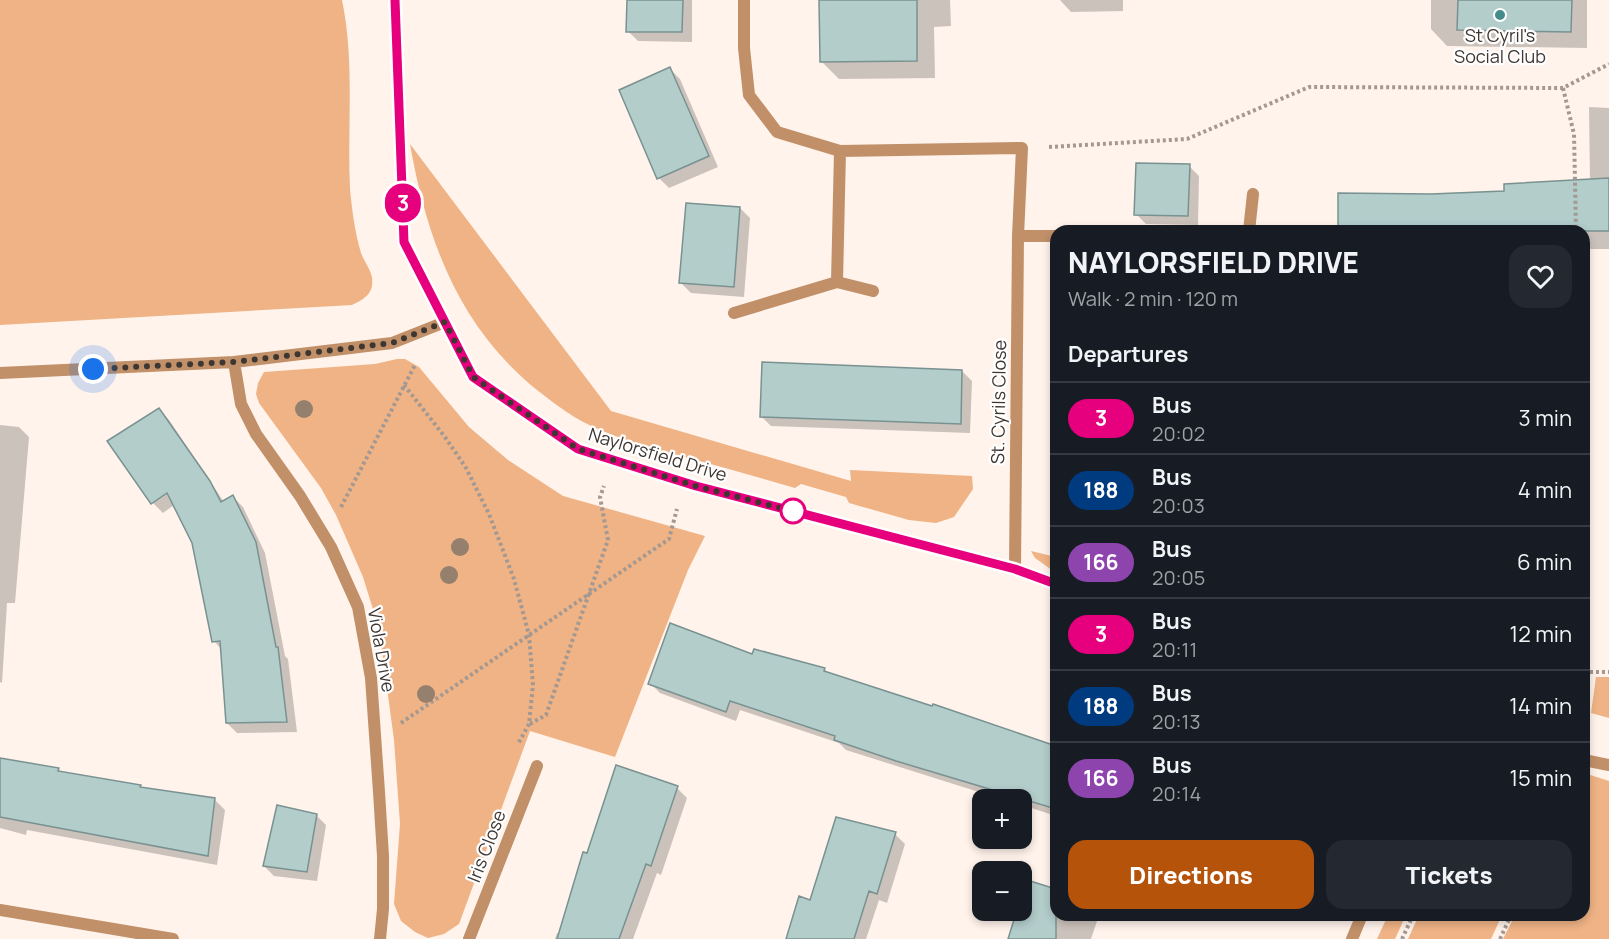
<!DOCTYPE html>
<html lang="en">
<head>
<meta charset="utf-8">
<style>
  body { margin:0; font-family:Manrope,sans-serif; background:#242831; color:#f1f3f6; height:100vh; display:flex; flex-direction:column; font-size:22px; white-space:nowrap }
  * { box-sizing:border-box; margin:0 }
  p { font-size:20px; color:#9ea1a6 }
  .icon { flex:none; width:33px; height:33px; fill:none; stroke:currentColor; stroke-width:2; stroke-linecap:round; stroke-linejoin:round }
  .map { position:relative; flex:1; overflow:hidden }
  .side { position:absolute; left:1050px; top:225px; width:540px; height:696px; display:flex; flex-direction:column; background:#171b24; border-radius:18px; box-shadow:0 3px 9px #0003 }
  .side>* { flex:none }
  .badge { padding:0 12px; border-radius:20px; font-size:21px; line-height:39px }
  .controls { position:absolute; left:972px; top:789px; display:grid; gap:12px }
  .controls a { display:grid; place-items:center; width:60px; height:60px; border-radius:12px; background:#171b24; box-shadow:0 3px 9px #0003; font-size:30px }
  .you { position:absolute; width:30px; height:30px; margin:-15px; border:4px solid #fff; border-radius:50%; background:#1a73e8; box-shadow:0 0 0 9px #1a73e833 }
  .map>.badge { position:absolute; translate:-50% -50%; box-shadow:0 0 0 3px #fff }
  h2 { padding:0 18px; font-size:22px; line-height:54px }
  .round { display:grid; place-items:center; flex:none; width:63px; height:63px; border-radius:18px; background:#242831 }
  .head { display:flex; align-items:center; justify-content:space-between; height:102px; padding:0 18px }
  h1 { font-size:28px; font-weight:800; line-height:45px }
  .action { display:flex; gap:12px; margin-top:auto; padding:12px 18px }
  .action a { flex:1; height:69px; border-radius:18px; background:#b45309; color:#fff; font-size:24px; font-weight:800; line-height:69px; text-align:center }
  .action a+a { background:#242831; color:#f1f3f6 }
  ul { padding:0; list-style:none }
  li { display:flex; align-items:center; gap:18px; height:72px; padding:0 18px; border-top:2px solid #363941 }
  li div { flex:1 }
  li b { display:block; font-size:22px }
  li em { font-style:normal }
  li .badge { min-width:66px; font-weight:700; text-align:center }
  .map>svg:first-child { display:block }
</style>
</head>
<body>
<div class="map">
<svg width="1609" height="939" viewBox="0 0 1609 939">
  <rect width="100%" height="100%" fill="#fff3eb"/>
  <!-- green -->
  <path fill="#efb385" d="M0,0h342c13,62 5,126 8,189 2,21 5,44 11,64 3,8 10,17 11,25 2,16 -8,21 -20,27l-352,20z
    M410,144l201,267 240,70 -1,-11 122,6 1,13 -19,28 -18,6 -27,-3 -60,-17 -3,-6 -45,-13 -6,4c-38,-11 -76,-22 -114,-32 -28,-8 -56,-15 -83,-27 -22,-9 -42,-24 -61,-39 -78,-63 -110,-149 -127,-246z
    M397,359h8l14,8 50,60 39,33 55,36 142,40 -17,34 -73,187 -85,-26 -71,193 -15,10 -16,4 -13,-6 -14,-11 -7,-17 6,-80 -6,-84 -13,-97 -5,-24 -13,-42 -27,-62 -15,-27 -62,-85 -3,-9 2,-11 6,-11 111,-8z
    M1031,551l25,6v16l-21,-15z
    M1596,677h13v41l-18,-5z
    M1584,773l25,8v158h-106l12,-24h69z
    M1388,915h18l-11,24h-18z
    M1419,915h83l-11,24h-83z"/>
  <!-- shadow -->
  <path fill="#0003" d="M628,0h64v42l-54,-1 -10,-10z
    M820,0h130l1,26 -17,1 1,51 -96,1 -18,-18z
    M1060,0h63v11l-52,1z
    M1431,0h156v48l-140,-2 -16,-17z
    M670,69l10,10 38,88 -49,21 -10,-10z
    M1589,107l20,1v141h-25v-18h-245l92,-36 74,-3 85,-11z
    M1189,166l10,10 -1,49 -52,-1 -10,-10z
    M740,208l10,10 -6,79 -53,-4 -10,-10z
    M962,371l10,10 -2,52 -199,-7 -10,-10z
    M159,409l10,11 55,82 9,-5 10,10 22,46 20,103 3,3 9,73 -60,1 -10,-10 -5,-73 -8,-9 -21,-99 -19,-37 -11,8 -10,-10 -44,-62z
    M0,425l19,2 10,10 -14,166h-8l-5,80 -2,-1z
    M1052,469h4v57l-3,-2z
    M753,656l71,13 6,6 226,72v69l-34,-11v-5h-18l-158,-50 -7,-7 -99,-33 -4,11 -76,-28 -10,-10z
    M0,760l58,9 4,4 153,27 10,10 -8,55 -190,-35 -1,5 -26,-7z
    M677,788l10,10 -26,77 -4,-2 -24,66h-78l2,-6 3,1 28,-79z
    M316,815l10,10 -9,56 -43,-5 -10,-10z
    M895,834l10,10 -18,59 -8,-3 -13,39h-79z
    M1028,882l28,8v25h43l-8,24h-81l12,-29v-7z"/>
  <!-- building -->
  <path fill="#b3cdcb" stroke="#799291" stroke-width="1.5" d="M627,0h56l-1,32h-56z
    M819,0h98v61l-97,1z
    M1458,0h114l-1,32 -114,-2z
    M670,67l39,89 -52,23 -38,-89z
    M1136,163l54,1 -2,52 -54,-1z
    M1609,178v53h-271v-38l93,1 73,-3v-7z
    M686,203l54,4 -6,80 -55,-4z
    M762,362l200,8 -1,54 -201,-7z
    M159,408l51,73 11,21 12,-7 23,47 20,105h2l9,75 -61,1 -6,-82 -8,1 -20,-99 -25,-50 -16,11 -44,-63z
    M670,623l82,31 2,-5 71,19 -1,3 108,35 1,-2 123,42v63l-160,-48 -62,-21 1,-4 -105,-35 -4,11 -78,-28z
    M0,758l59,10 -1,3 83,14 -1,2 75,11 -7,58 -208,-39z
    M616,765l62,21 -27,80 -5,-2 -27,75h-62l26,-87 4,1z
    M277,805l40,9 -10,58 -44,-6z
    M836,817l60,15 -19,62 -8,-3 -15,48h-68l13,-43 11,4z
    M1027,880l29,9v50h-48l9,-29h5v-12z"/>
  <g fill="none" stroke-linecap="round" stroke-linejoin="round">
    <!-- path -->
    <path stroke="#a39892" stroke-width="4" stroke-dasharray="3 3" stroke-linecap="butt" d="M1563,88l11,46 2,97
      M1049,147l138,-8 122,-52 254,1 46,-24
      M1584,284l2,59
      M404,385l41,52 21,31 23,46 25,65 15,56 4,50 -4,39 -11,20
      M341,507l74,-142
      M1584,672h25
      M401,723l268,-184 8,-30
      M530,724l16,-9 62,-175 -8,-43 4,-11
      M1402,939l11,-24
      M1500,939l11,-24"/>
    <!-- minor -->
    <path stroke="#c19069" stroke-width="12" d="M395,0l9,242 69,135 105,72 118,37 319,83 41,15
      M744,0v48l5,47 28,37 63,19 182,-3 -4,88 -3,333
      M1249,231l4,-37
      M1018,236h38
      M837,282l36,9
      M734,313l103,-31 3,-131
      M234,362l7,42 15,30 44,62 31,51 27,60 13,71 8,114 4,64v53l-3,30
      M0,373l234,-11 158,-19 53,-21
      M1584,760l25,5
      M0,910l173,29
      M469,939l68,-173
      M1352,939l10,-24"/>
  </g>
  <!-- trees -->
  <g fill="#95806d">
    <circle cx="304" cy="409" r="9"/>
    <circle cx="460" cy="547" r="9"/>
    <circle cx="449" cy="575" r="9"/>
    <circle cx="426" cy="694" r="9"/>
  </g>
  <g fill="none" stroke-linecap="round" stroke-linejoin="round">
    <!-- line casing -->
    <g stroke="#fff" stroke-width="14">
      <path id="line" d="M395,0l9,242 69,135 105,72 118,37 319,83 41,15"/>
    </g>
    <!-- line -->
    <use href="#line" stroke="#e6007e" stroke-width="9"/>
    <!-- walk -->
    <path stroke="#3e3631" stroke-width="6" stroke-dasharray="0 10.8" d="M93,369l141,-7 158,-19 53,-21 28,55 105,72 118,37 107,28 -10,-3"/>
  </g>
  <!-- markers -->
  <circle fill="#448b89" stroke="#fff" stroke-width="2" cx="1500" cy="15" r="6"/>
  <circle fill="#fff" stroke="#e6007e" stroke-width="3" cx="793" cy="511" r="12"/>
  <g text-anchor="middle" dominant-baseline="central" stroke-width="4.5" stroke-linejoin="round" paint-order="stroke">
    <!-- poi labels -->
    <g font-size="18" fill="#3e3631" stroke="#fff">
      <text x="1500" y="35">St Cyril's<tspan x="1500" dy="21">Social Club</tspan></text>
    </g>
    <!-- street labels -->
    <g font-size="18" fill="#3e3631" stroke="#fff">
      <text transform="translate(998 402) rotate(-89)">St. Cyrils Close</text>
      <text transform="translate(658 454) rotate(17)">Naylorsfield Drive</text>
      <text transform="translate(382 650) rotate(80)">Viola Drive</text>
      <text transform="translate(486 846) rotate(-69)">Iris Close</text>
    </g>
  </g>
</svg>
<div class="controls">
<a>+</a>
<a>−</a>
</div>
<div class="you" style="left:93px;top:369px"></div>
<b class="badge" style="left:403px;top:203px;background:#e6007e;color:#fff">3</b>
<section class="side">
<div class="head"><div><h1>NAYLORSFIELD DRIVE</h1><p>Walk · 2 min · 120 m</p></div><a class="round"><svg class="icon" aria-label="heart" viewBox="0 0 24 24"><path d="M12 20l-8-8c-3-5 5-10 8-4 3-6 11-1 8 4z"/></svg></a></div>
<h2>Departures</h2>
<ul>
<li><span class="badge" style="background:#e6007e;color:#fff">3</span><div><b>Bus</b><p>20:02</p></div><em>3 min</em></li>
<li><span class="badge" style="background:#003b80;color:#fff">188</span><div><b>Bus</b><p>20:03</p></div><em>4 min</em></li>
<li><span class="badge" style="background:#8e44ad;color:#fff">166</span><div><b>Bus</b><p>20:05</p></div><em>6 min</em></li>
<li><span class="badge" style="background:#e6007e;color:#fff">3</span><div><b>Bus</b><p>20:11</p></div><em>12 min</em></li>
<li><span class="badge" style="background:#003b80;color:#fff">188</span><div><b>Bus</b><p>20:13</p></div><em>14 min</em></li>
<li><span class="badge" style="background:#8e44ad;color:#fff">166</span><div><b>Bus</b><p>20:14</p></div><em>15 min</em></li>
</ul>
<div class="action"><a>Directions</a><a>Tickets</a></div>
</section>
</div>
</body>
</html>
